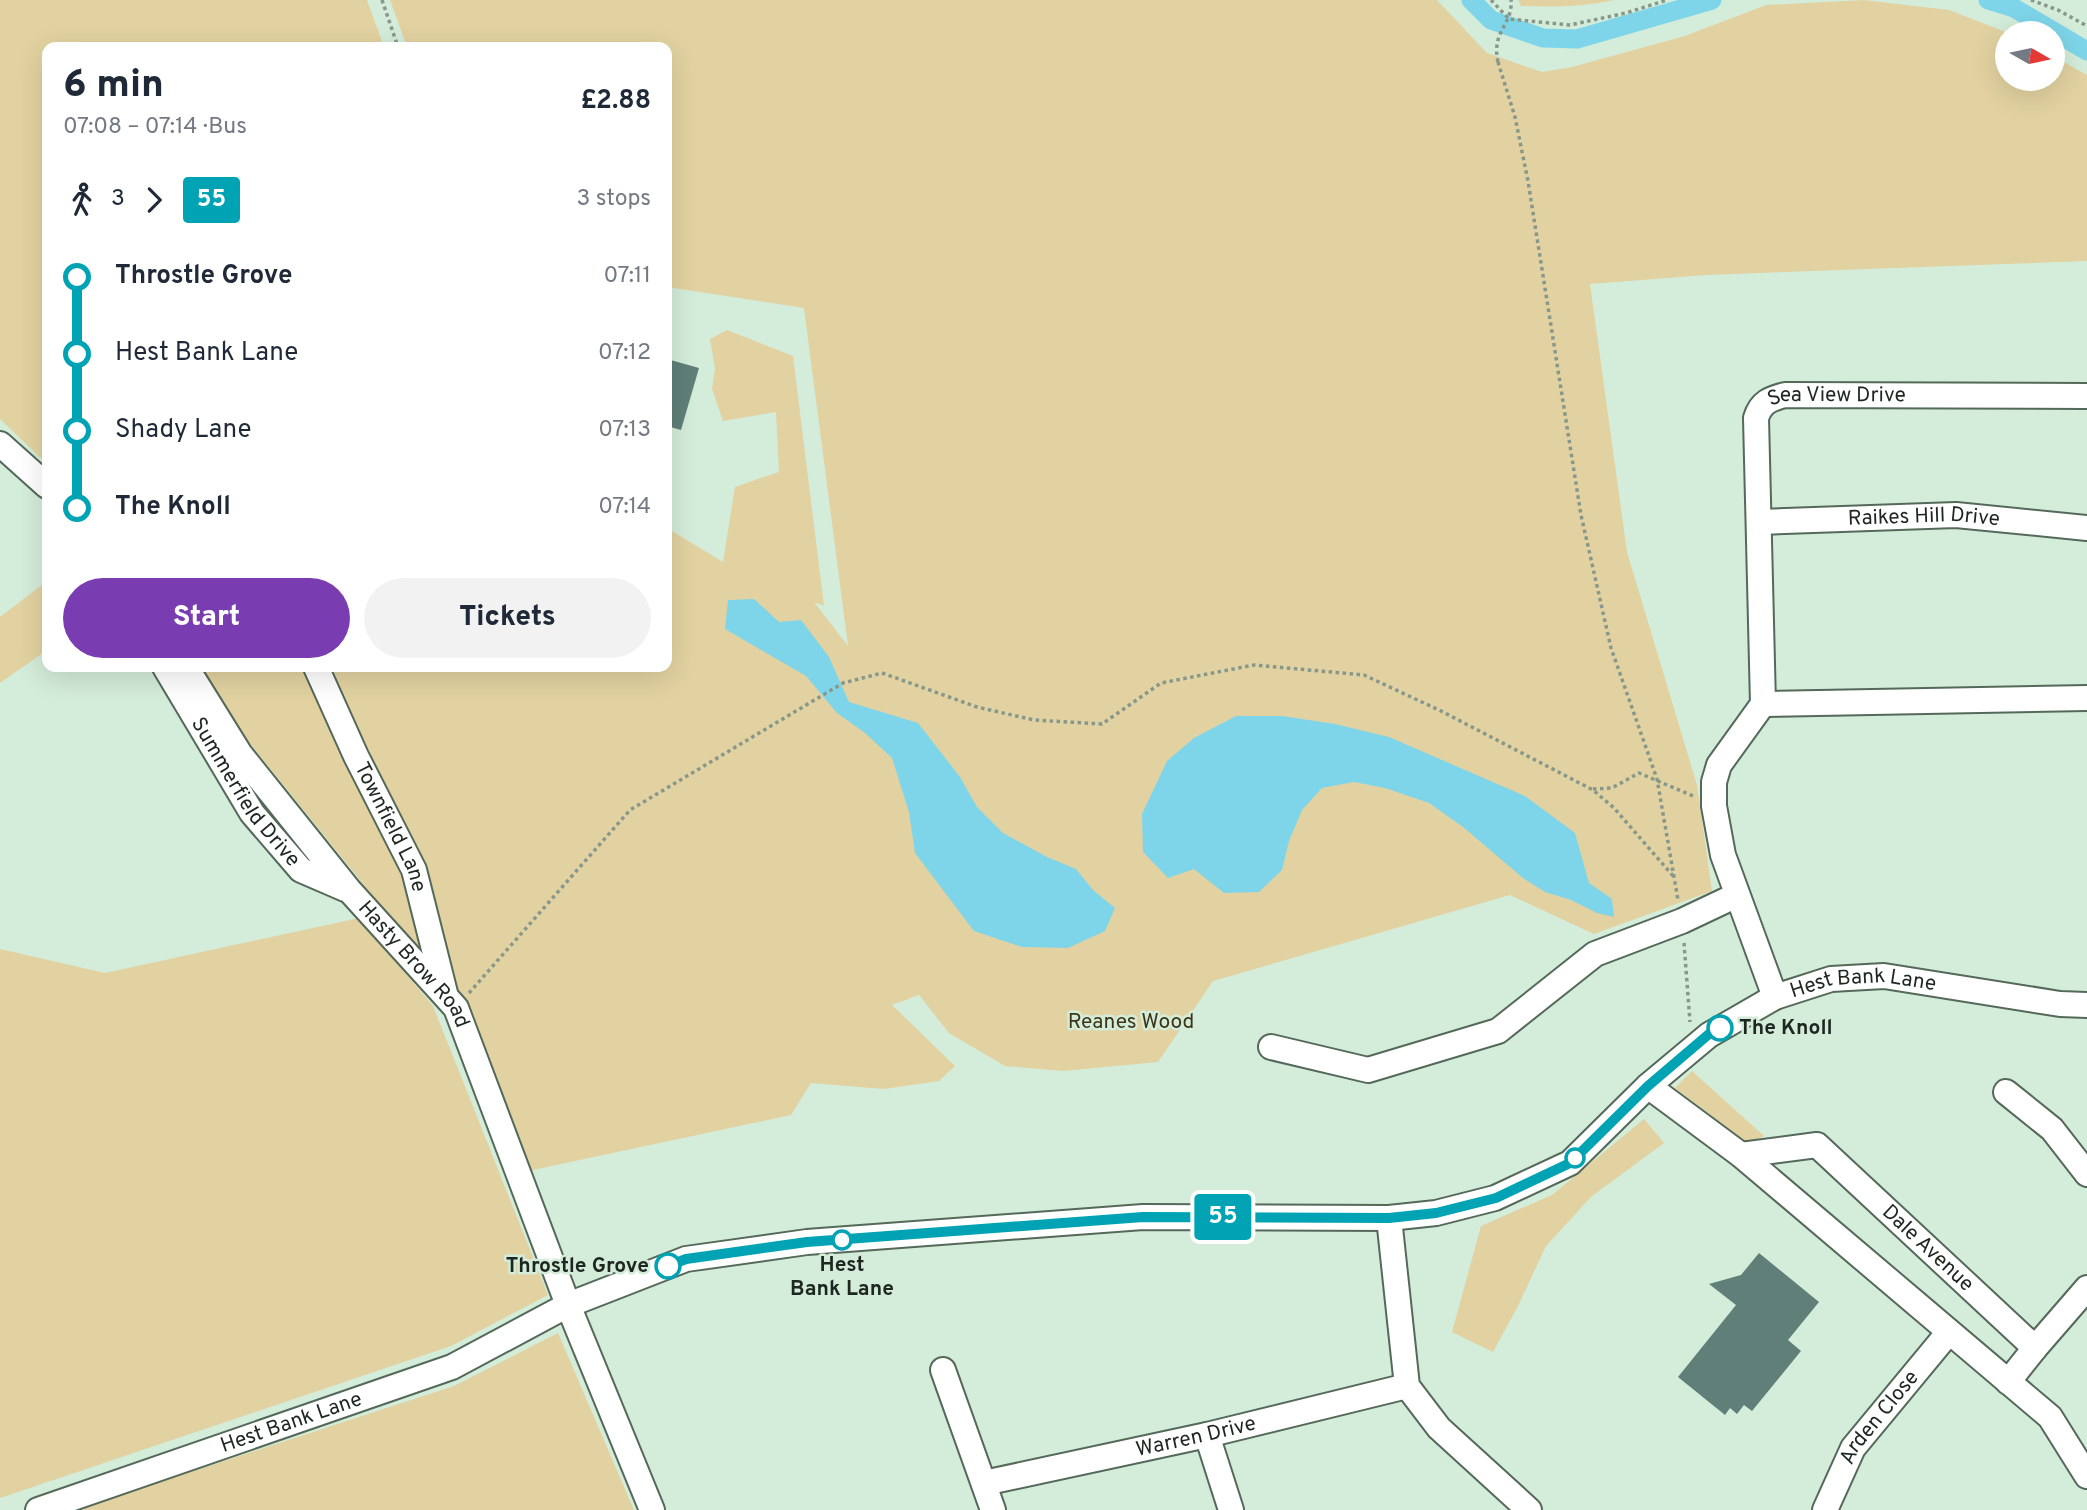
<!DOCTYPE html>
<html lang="en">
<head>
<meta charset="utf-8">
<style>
  body { margin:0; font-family:Overpass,sans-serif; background:#f2f2f3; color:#1f2937; height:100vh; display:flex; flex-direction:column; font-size:26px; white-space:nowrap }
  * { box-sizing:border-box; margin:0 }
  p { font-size:23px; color:#747a83 }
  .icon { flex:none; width:38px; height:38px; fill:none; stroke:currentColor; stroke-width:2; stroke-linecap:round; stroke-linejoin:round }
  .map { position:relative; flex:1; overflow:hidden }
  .drawer { position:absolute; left:42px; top:42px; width:630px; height:630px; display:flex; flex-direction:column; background:#fff; border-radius:14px; box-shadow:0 7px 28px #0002 }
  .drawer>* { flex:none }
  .badge { padding:0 14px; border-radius:5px; font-size:24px; line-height:46px }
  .needle { width:46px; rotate:99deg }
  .tools { position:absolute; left:1995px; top:21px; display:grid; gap:14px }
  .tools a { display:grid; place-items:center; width:70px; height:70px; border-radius:50%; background:#fff; box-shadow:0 7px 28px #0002; font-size:35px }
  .map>.badge { position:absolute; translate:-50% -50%; box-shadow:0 0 0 4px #fff }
  .legs { display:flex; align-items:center; gap:10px; height:77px; padding:0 21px; font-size:23px }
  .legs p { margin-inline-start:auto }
  .headline { display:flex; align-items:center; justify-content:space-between; height:119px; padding:0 21px }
  h1 { font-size:38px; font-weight:800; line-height:52px }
  .button { display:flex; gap:14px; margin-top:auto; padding:14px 21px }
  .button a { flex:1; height:80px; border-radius:42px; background:#793cb1; color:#fff; font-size:28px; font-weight:800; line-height:80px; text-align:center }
  .button a+a { background:#f2f2f3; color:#1f2937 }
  ul { padding:0 21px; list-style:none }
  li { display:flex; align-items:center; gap:24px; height:77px; font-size:26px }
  li i { display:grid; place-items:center; width:10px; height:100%; margin:0 9px; background:currentColor }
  li i::after { content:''; width:18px; height:18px; margin:-9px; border:5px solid; border-radius:50%; background:#fff }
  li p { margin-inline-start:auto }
  li:first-child i { background:linear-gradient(#0000 50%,currentColor 0) }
  li:last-child i { background:linear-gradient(currentColor 50%,#0000 0) }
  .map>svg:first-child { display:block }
</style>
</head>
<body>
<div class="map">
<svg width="2087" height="1510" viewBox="0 0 2087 1510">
  <rect width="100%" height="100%" fill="#d4ecda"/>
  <!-- green -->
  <path fill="#e2d2a1" d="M0,0h367l17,47h-337v417l-47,-45z
    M390,0h1047l50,53 55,19 30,-5 113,-31 81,-31 98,-5 85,10 59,23 -1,46h46v-23l34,19v186l-381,14 -116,9 37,268 70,233 15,106 -118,43 -84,-39 -297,86 -55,81 -95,9 -58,-5 -56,-33 -30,-38 -27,10 63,61 -16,15 -55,8 -73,-6 -20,32 -263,56 -72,-181 -28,-118 -78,-154 -19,-51h336v-139l56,34 12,-75 44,-15 -3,-60 -53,9 -11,-32 3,-21 -5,-29 17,-9 66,26 31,250 -10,-4 34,44 -44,-338 -137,-21v-240h-260z
    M1518,0h96c-33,7 -60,7 -93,6z
    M47,581v69l-47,33v-66z
    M200,667h109l88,192 32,101 -24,-24 -166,-206z
    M359,918l74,88 115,289 -97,51 -451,152v-549l105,24z
    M1692,1071l72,65 -15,8 -74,-56z
    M1644,1119l20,24 -72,53 -46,50 -28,60 -25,46 -41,-20 29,-106 71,-31z
    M558,1333l76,177h-560l380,-124z"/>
  <!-- water -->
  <path fill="#7ed5e9" d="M754,599l25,23 22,-2 28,37 20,45 69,21 42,54 17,30 26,26 44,24 29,12 17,21 22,18 -10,23 -37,17 -46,-1 -48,-16 -59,-78 -6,-41 -17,-54 -27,-25 -28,-20 -31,-37 -81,-47 3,-29z
    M1236,716h46l53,8 54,13 136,59 50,37 14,50 23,16 2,18 -17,-4 -26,-13 -26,-8 -22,-14 -60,-51 -34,-24 -44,-15 -31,-6 -32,6 -20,22 -13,31 -7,29 -23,22 -35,1 -30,-24 -26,9 -25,-26 -1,-38 25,-53 27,-23z"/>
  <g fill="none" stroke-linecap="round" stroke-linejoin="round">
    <!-- canal -->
    <path stroke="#7ed5e9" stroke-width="19" d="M1471,0l20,20 52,18 34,1 135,-39
      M1988,0l26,8 73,43"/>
  </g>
  <!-- building -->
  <path fill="#607f79" d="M667,359l32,9 -18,62 -14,-4z
    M1759,1253l60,49 -31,38 13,11 -49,60 -8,-6 -7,9 -7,-6 -5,7 -47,-38 58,-72 -27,-21 32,-9z"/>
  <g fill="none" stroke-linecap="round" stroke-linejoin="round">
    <!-- minor casing -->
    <g stroke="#546959" stroke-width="28">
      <g id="minor">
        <path d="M0,444l47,42"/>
        <path id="s1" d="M1760,522l196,-7 131,13"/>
        <path id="s2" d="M165,667l87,146 49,57 44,19"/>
        <path id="s3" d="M186,667l54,87 109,136 107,118 112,297 84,205"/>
        <path id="s4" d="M316,667l40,89 58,114 31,123"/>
        <path d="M1763,704l324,-6"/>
        <path id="s5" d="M1775,997l-52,-142 -9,-49v-24l5,-17 44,-61 -7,-286c5,-16 14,-19 29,-23l302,1"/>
        <path d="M1271,1047l97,23 130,-39 97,-77 87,-33 55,-26"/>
        <path d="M1648,1086l93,69 309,262 37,59"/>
        <path d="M2006,1092l46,37 35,45"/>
        <path id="s6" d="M1741,1155l76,-10 218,203 52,-60"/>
        <path d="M1389,1218l18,168 32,42 90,82"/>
        <path d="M943,1370l50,140"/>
        <path d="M2008,1382l27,-34"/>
        <path d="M1207,1435l24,75"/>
        <path id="s7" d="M984,1483l223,-48 200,-49"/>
        <path id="s8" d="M38,1510l414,-143 116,-62 118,-46 121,-17 336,-25 246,1 47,-5 59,-15 75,-35 78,-77 61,-51 66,-38 56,-18 53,-3 176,28 27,1"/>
        <path id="s9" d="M1825,1510l28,-62 96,-116"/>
      </g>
    </g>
    <!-- path -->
    <path stroke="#87988b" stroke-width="3.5" stroke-dasharray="3.5 3.5" stroke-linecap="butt" d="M382,0l16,47
      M1491,0l18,19 61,6 56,-12 41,-13
      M2031,0l27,10 29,16
      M1498,62l17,55 13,64 53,334 30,133 46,131 21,121
      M1593,789l19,-1 27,-15 54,23
      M1684,943l6,79
      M469,993l161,-183 213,-127 39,-10 95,34 57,13 68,4 59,-41 93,-18 110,10 77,36 152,79 21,18 60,69"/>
    <!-- minor -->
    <use href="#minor" stroke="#fff" stroke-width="24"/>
    <!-- path-bridge -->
    <path stroke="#87988b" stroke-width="3.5" stroke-dasharray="3.5 3.5" stroke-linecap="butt" d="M1498,62c-7,-31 15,-37 13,-62"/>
  </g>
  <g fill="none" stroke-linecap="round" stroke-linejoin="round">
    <!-- line-1 casing -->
    <g stroke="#fff" stroke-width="16">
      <path id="line-1" d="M668,1266l18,-7 121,-17 336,-25 246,1 47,-5 60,-15 74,-35 78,-77 61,-52 11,-6"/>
    </g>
    <!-- line-1 -->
    <use href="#line-1" stroke="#00a3b4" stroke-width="10"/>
  </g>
  <!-- markers -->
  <g fill="#fff" stroke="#00a3b4" stroke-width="3.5">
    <circle cx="1720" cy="1028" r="12"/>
    <circle cx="1575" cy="1158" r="9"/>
    <circle cx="842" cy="1240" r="9"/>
    <circle cx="668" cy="1266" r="12"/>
  </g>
  <g text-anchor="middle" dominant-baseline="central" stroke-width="5" stroke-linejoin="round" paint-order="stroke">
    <!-- street labels -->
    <g font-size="21" fill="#1d261f" stroke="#d4ecda">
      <text stroke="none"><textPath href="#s5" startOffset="695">Sea View Drive</textPath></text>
      <text stroke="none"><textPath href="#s1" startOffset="164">Raikes Hill Drive</textPath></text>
      <text stroke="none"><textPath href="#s2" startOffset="149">Summerfield Drive</textPath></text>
      <text stroke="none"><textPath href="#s4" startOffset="177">Townfield Lane</textPath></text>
      <text stroke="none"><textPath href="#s3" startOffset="376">Hasty Brow Road</textPath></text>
      <text stroke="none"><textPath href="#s8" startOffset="1948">Hest Bank Lane</textPath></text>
      <text stroke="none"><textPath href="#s6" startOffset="228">Dale Avenue</textPath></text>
      <text stroke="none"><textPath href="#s9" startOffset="108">Arden Close</textPath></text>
      <text stroke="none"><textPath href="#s8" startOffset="268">Hest Bank Lane</textPath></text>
      <text stroke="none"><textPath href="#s7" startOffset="217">Warren Drive</textPath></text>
    </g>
    <!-- park labels -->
    <g font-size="21" fill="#3e3517" stroke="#d4ecda">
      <text x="1131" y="1022">Reanes Wood</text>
    </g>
    <!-- stop labels -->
    <g font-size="21" font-weight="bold" fill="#1d261f" stroke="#d4ecda" text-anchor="start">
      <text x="1739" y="1028">The Knoll</text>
      <text x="842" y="1265" text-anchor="middle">Hest<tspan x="842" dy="24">Bank Lane</tspan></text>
      <text x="649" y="1266" text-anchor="end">Throstle Grove</text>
    </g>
  </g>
</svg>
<div class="tools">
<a><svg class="needle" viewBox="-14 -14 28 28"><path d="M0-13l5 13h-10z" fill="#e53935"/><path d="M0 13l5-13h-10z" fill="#747a83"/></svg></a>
</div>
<b class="badge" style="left:1223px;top:1217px;background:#00a3b4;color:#fff">55</b>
<section class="drawer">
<div class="headline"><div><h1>6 min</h1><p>07:08 – 07:14 · Bus</p></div><b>£2.88</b></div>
<div class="legs"><svg class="icon" aria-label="walk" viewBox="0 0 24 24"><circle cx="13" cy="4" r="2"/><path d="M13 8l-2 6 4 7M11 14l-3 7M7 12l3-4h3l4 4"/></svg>3<svg class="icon" aria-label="forward" viewBox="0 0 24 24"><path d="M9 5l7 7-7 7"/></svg><b class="badge" style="background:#00a3b4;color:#fff">55</b><p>3 stops</p></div>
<ul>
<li><i style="color:#00a3b4"></i><b>Throstle Grove</b><p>07:11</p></li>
<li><i style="color:#00a3b4"></i><span>Hest Bank Lane</span><p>07:12</p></li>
<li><i style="color:#00a3b4"></i><span>Shady Lane</span><p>07:13</p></li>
<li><i style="color:#00a3b4"></i><b>The Knoll</b><p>07:14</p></li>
</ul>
<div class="button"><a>Start</a><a>Tickets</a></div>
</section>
</div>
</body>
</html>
